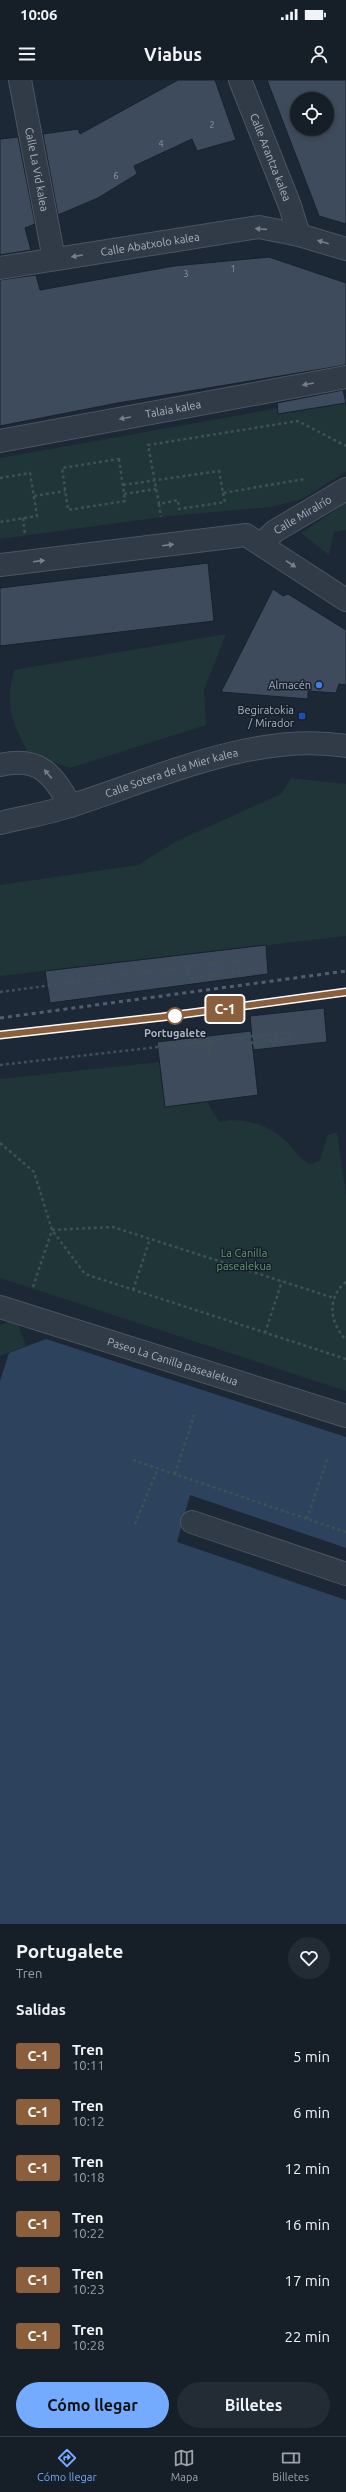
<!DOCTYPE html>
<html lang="es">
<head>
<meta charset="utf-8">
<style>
  body { margin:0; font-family:Ubuntu,sans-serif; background:#232b34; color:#f1f3f6; height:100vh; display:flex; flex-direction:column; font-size:15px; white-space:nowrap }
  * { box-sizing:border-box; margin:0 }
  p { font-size:13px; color:#9ea2a8 }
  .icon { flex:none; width:22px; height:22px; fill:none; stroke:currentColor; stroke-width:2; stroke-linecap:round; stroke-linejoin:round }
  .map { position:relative; height:1844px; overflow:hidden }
  .details { display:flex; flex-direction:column; background:#161e28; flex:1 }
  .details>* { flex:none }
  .badge { padding:0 8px; border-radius:3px; font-size:14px; line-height:26px }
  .controls { position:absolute; left:290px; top:12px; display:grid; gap:8px }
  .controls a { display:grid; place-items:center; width:44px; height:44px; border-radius:50%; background:#161e28; box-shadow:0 2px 6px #0003,0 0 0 1px #353c45; font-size:20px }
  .map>.badge { position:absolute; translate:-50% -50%; box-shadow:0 0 0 2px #fff }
  h2 { padding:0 16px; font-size:15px; line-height:36px }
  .round { display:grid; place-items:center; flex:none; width:42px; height:42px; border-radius:21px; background:#232b34 }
  .overview { display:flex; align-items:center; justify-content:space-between; height:68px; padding:0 16px }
  h1 { font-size:19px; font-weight:700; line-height:30px }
  .cta { display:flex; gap:8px; margin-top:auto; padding:8px 16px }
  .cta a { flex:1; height:46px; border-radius:24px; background:#75abff; color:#111; font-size:16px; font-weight:700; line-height:46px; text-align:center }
  .cta a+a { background:#232b34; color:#f1f3f6 }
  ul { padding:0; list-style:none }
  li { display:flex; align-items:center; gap:12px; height:56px; padding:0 16px }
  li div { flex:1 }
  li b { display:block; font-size:15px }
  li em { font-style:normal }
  li .badge { min-width:44px; font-weight:700; text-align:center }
  .status { display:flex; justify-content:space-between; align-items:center; height:28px; padding:0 20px; background:#161e28; direction:ltr }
  .status svg { height:11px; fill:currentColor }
  header { display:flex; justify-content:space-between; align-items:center; height:52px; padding:0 16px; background:#161e28; font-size:18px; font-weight:700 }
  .tabs { display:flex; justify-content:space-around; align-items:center; height:56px; border-top:1px solid #353c45; background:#161e28; font-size:11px; color:#9ea2a8 }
  .tabs a { display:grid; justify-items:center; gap:2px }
  .tabs .current { color:#75abff }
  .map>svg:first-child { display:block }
</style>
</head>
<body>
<div class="status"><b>10:06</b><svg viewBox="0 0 49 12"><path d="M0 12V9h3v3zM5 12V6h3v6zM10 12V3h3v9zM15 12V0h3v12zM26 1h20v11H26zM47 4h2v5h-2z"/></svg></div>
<header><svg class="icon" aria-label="menu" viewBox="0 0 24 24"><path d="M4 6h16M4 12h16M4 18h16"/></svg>Viabus<svg class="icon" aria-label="person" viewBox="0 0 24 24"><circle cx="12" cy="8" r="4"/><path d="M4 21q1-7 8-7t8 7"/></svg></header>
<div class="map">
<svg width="346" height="1844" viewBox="0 0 346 1844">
  <rect width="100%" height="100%" fill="#1d2836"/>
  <!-- green -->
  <path fill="#1f3538" d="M346,316v76l-44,27 -31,8 -101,9 -170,23v-81z
    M346,423v27l-12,2 -5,23 -28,-22z
    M226,554l-22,56 2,35 -136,43 -41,-14c-18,-34 -24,-46 -15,-84z
    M291,698l55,6v152l-346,40v-91l138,-20 39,-24 104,-47z
    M160,982l6,45 41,-5 12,20c25,-6 51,3 69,21 8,9 11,16 22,21l9,-3 9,-26 9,-3 9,64v195l-346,-113v-199z
    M16,1239l10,27 -26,10v-31z"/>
  <!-- water -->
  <path fill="#2d425d" d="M46,1259l300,98v111l-156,-53 -13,47 169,58v324h-346v-543l9,-28z"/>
  <!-- building -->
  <path fill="#3e4b5c" stroke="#18212d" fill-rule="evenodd" d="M178,0h37l21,60 -39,11 -5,-12 -58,27 3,8 -39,24 -40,17 -15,-81 35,-5 2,5z
    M267,0h79v144l-27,-8zM297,19h30v30h-30z
    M18,57l17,87 -10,4 6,22 -31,5v-116z
    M269,177l77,26v82l-228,38 -118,23v-146l36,-5 4,15 134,-24z
    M343,310l3,13 -68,11 -1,-11z
    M208,483l6,58 -214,25v-58z
    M273,509l10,7 5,-2 58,36v55l-7,-1 -3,9 -28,-2v8l-87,-7z
    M266,865l2,29 -218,29 -5,-32z
    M324,928l3,34 -74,8 -3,-34z
    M251,951l7,64 -93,12 -8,-65z"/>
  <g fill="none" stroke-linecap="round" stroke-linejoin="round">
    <!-- minor casing -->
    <g stroke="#4b5562" stroke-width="24">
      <g id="minor">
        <path id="s1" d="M20,0l34,179"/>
        <path id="s2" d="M240,0l50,126 9,29"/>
        <path id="s3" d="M0,188l259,-41 40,8 47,14"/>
        <path id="s4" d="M0,361l346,-64"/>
        <path id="s5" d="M261,464l14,-13 71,-42"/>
        <path d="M0,485l246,-30 100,65"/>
        <path d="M0,685c40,-9 52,9 71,41"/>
        <path id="s6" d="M0,743c24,-6 50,-10 73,-18 84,-27 184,-74 273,-59"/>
        <path id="s7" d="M0,1227l346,109"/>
        <path d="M192,1442l154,52"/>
      </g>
    </g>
    <!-- path -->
    <path stroke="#3d5255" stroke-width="2.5" stroke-dasharray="3 3" stroke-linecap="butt" d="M119,379l6,42 -57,9 -6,-42z
      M0,398l30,-5 7,43 -37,6
      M123,405l96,-14 4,22 82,-14
      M223,413l2,9 -46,7 -1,-9 -19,4 -11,-59 150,-24 48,25
      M124,414l32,-5
      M34,416l31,-5
      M159,424l2,13
      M23,438l2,16
      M187,887l2,11 62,-8 -1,-11
      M0,912l241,-32
      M208,961l1,14
      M0,985l290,-33 1,7 -43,4
      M0,1063l34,29 18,58 33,44 261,85
      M346,1202c-20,16 -16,41 0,58
      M33,1207l19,-57 61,-3 221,71
      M133,1210l17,-51
      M265,1253l17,-52
      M133,1380l213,72
      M175,1394l19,-59
      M307,1439l21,-62
      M135,1444l23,-56"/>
    <!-- minor -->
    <use href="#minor" stroke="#313a47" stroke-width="22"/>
    <!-- rail -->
    <path stroke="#525e6f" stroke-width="3" stroke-dasharray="4 4" stroke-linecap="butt" d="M0,938l346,-47
      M0,955l162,-18 184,-25"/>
  </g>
  <!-- one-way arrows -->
  <defs><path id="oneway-solid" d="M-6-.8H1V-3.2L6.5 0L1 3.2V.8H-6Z"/></defs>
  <g fill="#747e8c">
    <use href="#oneway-solid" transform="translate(261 149) rotate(-176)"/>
    <use href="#oneway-solid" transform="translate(323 162) rotate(-163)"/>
    <use href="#oneway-solid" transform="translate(77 176) rotate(171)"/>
    <use href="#oneway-solid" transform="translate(308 304) rotate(170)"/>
    <use href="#oneway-solid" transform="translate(125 338) rotate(170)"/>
    <use href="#oneway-solid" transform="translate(168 465) rotate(-7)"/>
    <use href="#oneway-solid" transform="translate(39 481) rotate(-7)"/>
    <use href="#oneway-solid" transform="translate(291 484) rotate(33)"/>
    <use href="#oneway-solid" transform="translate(48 694) rotate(-130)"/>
  </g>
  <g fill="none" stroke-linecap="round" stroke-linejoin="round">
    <!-- line casing -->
    <g stroke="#fff" stroke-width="9">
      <path id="line" d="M0,955l162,-18 184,-25"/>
    </g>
    <!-- line -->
    <use href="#line" stroke="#8b5e3c" stroke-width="6"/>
  </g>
  <!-- markers -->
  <circle fill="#3f7fe0" stroke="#171f2b" stroke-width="1.5" cx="319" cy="605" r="4"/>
  <rect fill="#1a4fb4" stroke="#171f2b" stroke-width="1.5" x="298" y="632" width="8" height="8" rx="2"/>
  <circle fill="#fff" stroke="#8b5e3c" stroke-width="2" cx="175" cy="936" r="8"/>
  <g text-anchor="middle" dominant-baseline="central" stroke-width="3" stroke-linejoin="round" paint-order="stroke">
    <!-- number labels -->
    <g font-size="9" fill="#8f9aab">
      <text x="212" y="45">2</text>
      <text x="161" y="64">4</text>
      <text x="116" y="96">6</text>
      <text x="233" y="189">1</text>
      <text x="186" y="194">3</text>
    </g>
    <!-- street labels -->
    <g font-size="11" fill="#aab5c5" stroke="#171f2b">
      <text stroke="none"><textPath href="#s2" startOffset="83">Calle Arantza kalea</textPath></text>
      <text stroke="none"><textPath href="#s1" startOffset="91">Calle La Vid kalea</textPath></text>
      <text stroke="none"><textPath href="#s3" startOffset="152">Calle Abatxolo kalea</textPath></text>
      <text stroke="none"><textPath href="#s4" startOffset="176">Talaia kalea</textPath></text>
      <text stroke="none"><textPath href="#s5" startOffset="51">Calle Miralrío</textPath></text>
      <text stroke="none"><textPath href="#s6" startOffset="179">Calle Sotera de la Mier kalea</textPath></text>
      <text stroke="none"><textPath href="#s7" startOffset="181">Paseo La Canilla pasealekua</textPath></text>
    </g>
    <!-- poi labels -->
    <g font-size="11" fill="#aab5c5" stroke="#171f2b" text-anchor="end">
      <text x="311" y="605">Almacén</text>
      <text x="294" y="630">Begiratokia<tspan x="294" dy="13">/ Mirador</tspan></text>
    </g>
    <!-- stop labels -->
    <g font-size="11" font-weight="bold" fill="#aab5c5" stroke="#171f2b">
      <text x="175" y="953">Portugalete</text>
    </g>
    <!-- park labels -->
    <g font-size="11" fill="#61966d" stroke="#171f2b">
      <text x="244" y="1173">La Canilla<tspan x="244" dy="13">pasealekua</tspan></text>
    </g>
  </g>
</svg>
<div class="controls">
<a><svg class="icon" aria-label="locate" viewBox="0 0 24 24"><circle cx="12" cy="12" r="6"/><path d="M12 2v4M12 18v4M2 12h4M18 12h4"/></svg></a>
</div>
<b class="badge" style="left:225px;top:929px;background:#8b5e3c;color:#fff">C-1</b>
</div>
<section class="details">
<div class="overview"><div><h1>Portugalete</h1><p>Tren</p></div><a class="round"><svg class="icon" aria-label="heart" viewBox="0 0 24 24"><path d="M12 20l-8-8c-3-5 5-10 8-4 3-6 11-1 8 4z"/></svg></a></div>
<h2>Salidas</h2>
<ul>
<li><span class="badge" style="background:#8b5e3c;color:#fff">C-1</span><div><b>Tren</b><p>10:11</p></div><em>5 min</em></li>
<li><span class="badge" style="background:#8b5e3c;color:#fff">C-1</span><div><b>Tren</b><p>10:12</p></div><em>6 min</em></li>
<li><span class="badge" style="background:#8b5e3c;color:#fff">C-1</span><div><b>Tren</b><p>10:18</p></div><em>12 min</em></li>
<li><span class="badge" style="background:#8b5e3c;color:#fff">C-1</span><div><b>Tren</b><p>10:22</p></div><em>16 min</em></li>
<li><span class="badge" style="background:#8b5e3c;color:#fff">C-1</span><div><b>Tren</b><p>10:23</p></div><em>17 min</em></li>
<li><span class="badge" style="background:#8b5e3c;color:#fff">C-1</span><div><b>Tren</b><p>10:28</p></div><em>22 min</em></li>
</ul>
<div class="cta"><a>Cómo llegar</a><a>Billetes</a></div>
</section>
<nav class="tabs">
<a class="current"><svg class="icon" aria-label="directions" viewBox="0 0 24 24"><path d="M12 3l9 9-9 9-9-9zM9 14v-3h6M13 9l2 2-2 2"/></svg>Cómo llegar</a>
<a><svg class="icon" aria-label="map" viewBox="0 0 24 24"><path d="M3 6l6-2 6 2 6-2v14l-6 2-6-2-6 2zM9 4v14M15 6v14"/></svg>Mapa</a>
<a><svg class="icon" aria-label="tickets" viewBox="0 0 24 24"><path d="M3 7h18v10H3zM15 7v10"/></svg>Billetes</a>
</nav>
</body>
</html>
